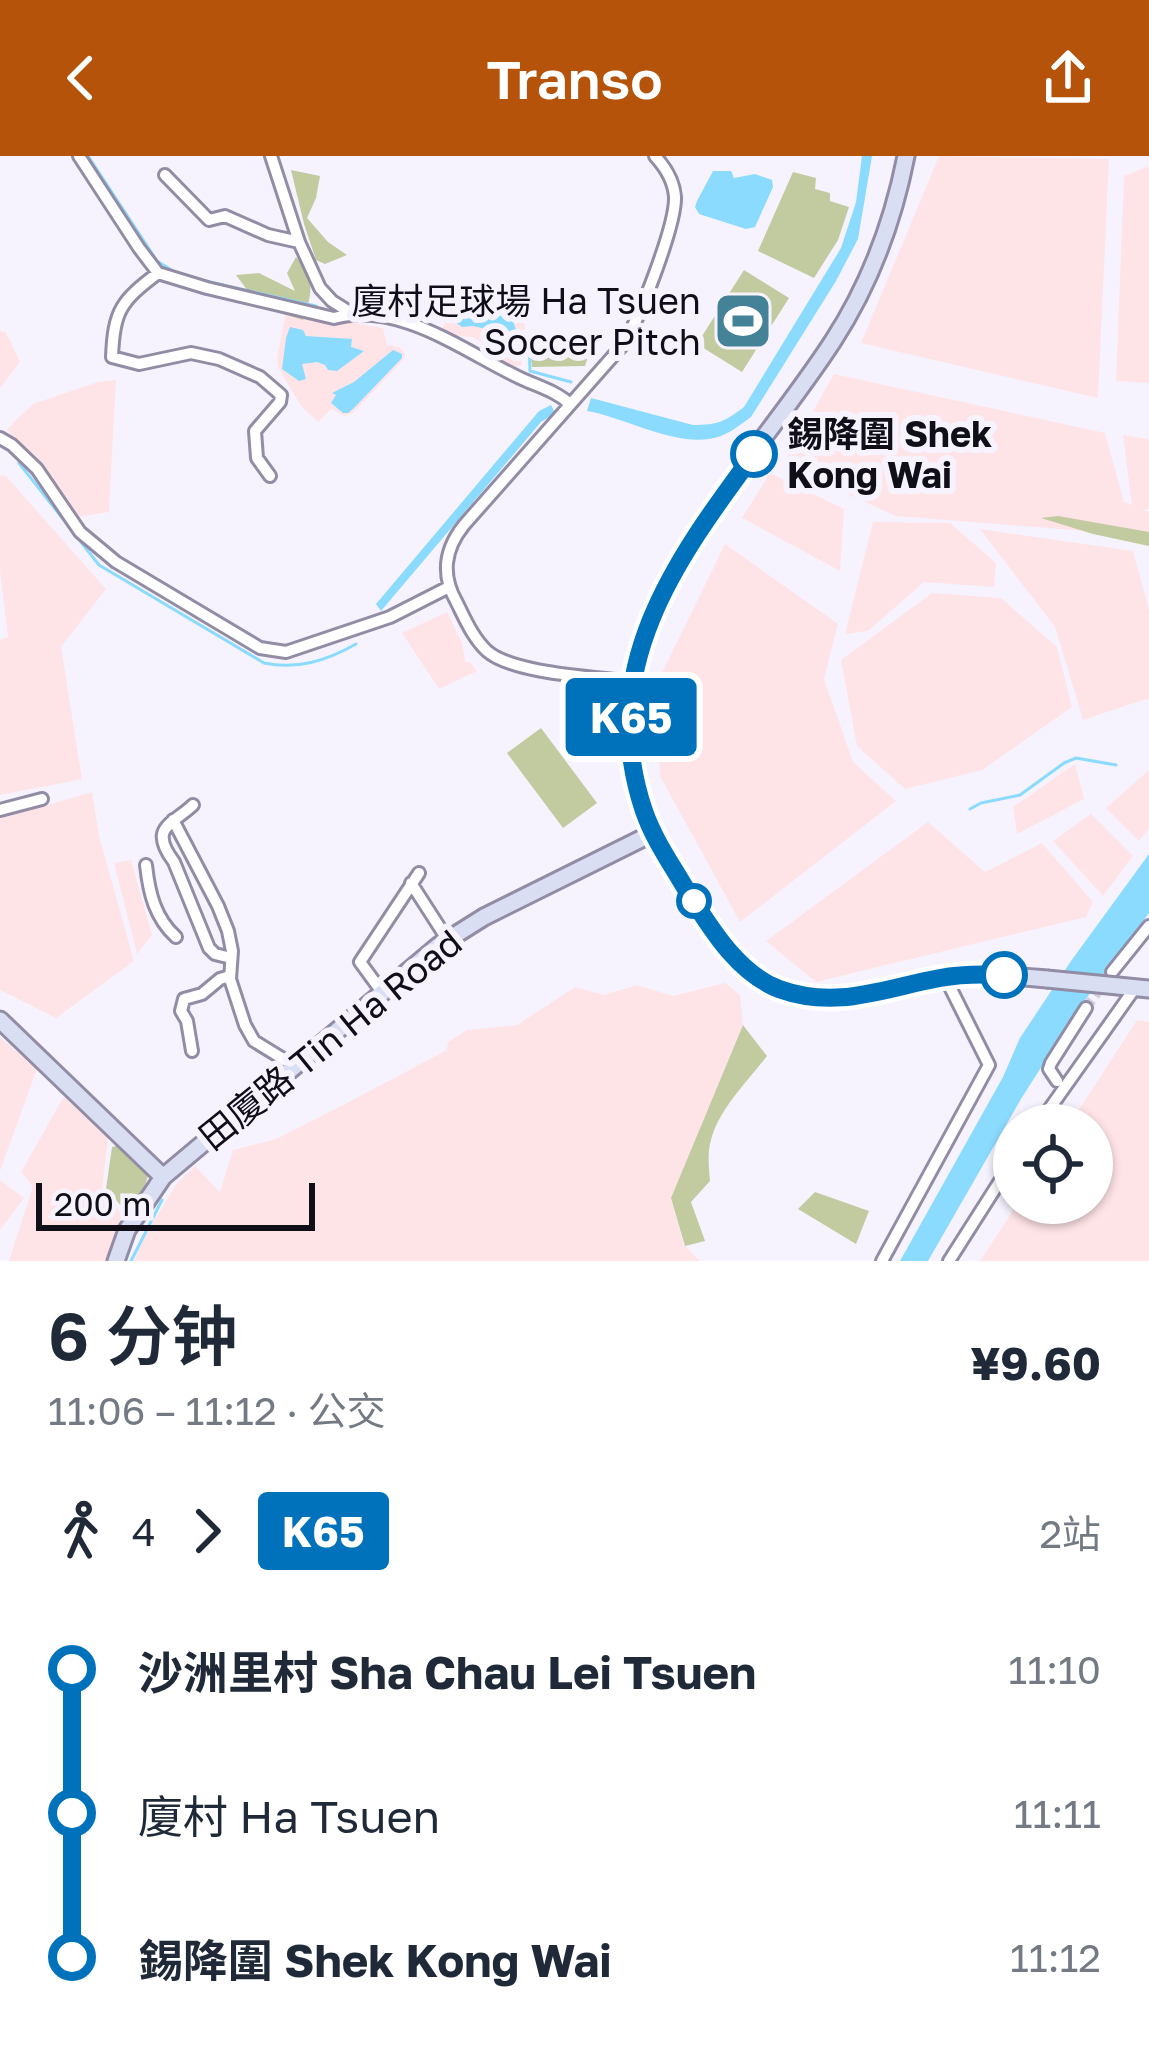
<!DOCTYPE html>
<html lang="zh">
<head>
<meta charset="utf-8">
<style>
  body { margin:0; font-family:"Golos Text","Noto Sans SC",sans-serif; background:#f2f2f3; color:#1f2937; height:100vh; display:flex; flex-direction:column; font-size:45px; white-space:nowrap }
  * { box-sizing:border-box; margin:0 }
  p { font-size:39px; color:#747a83 }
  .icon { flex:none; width:66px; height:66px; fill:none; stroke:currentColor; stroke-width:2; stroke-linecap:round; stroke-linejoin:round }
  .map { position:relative; height:1105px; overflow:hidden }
  .side { display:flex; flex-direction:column; background:#fff; flex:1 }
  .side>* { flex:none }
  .badge { padding:0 24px; border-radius:9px; font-size:42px; line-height:78px }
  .controls { position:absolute; left:993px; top:948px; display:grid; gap:24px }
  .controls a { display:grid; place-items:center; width:120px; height:120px; border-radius:50%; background:#fff; box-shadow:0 3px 9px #0004; font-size:60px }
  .scale { position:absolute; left:36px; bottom:30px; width:279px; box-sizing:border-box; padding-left:12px; border:6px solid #100e17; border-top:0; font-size:33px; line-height:42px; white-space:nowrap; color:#100e17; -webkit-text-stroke:9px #f6f3ff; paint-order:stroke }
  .map>.badge { position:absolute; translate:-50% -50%; box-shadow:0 0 0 6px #fff }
  .legs { display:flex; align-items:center; gap:18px; height:132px; padding:0 48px; font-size:39px }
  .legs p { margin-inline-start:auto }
  .overview { display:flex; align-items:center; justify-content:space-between; height:204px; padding:0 48px }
  h1 { font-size:66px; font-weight:600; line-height:90px }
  ul { padding:0 48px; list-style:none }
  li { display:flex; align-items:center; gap:42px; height:144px; font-size:45px }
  li i { display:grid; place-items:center; width:18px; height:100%; margin:0 15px; background:currentColor }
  li i::after { content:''; width:30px; height:30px; margin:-15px; border:9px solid; border-radius:50%; background:#fff }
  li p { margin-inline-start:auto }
  li:first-child i { background:linear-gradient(#0000 50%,currentColor 0) }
  li:last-child i { background:linear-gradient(currentColor 50%,#0000 0) }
  header { display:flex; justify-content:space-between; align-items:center; height:156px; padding:0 48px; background:#b45309; color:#fff; font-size:54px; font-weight:600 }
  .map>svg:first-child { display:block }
</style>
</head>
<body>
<header><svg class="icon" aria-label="back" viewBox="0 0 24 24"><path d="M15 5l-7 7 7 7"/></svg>Transo<svg class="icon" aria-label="share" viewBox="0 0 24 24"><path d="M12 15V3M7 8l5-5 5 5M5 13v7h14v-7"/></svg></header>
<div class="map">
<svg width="1149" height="1105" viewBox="0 0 1149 1105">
  <rect width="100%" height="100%" fill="#f6f3ff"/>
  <!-- industrial -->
  <path fill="#ffe4e7" d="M939,0l170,3 -11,239 -237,-55z
    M1149,10v217l-33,-2 8,-205z
    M423,144l30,14 15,-1 36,-10 11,3 10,19 -4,41 -6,1 -31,-15 2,-8 -14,-7 -19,-1 -12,-6 5,-9 -28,-15z
    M286,156l97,16 4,17 13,2 5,8 -3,6 -49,52 -8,3 -14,-7 -13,13 -17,-16 -23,-39 -1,-9z
    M0,175l6,1 14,30 -20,26z
    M834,218l271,59 19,69 8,3 -9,-70 26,4v70l-5,1 5,2v24l-253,-20 -60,-27 -50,-30z
    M116,224l-7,132 -34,5 -68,-88 26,-25 65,-22z
    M770,317l74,36 -4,62 -98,-53z
    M0,320h6l100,113 -45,58 21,132 -82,16v-155l8,-3 -8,-66z
    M873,366l77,1 46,40 -2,24 -70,-5 -56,49 -23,3z
    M980,373l153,22 16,59v88l-66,22 -28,-93z
    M725,388l113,80 -14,55 29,83 43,39 -156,121 -80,-146 -4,-91z
    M932,437l69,5 56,49 15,60 -90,63 -77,19 -48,-43 -16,-86z
    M447,456l15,31 3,18 6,2 6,8 -38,18 -37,-56z
    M1075,608l9,35 -67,35 -4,-27z
    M1149,614v58l-10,13 -33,-33z
    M92,636l7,44 35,125 -78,57 -56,-28v-171z
    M1091,658l42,42 -30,40 -50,-55z
    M928,666l57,50 57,-29 51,59 -7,15 -270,65 -50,-41z
    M131,704l21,75 -15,19 -23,-91z
    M725,827l15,12 3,30 -72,173 13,47 16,16h-566l9,-22 34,-56 18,-17 25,26 13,-42 43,-11 71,-36 100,-53 1,-8 19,-12 50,-5 58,-38 29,8 33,-10 36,11z
    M1137,864l12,2v239h-169l38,-58h74v-78h-23z
    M0,881l37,32 -37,102z
    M64,940l44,42 -6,52 21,26 -17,45h-97l24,-75 -12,-14z
    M0,1024l24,18 -24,32z"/>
  <!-- green -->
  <path fill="#c2cba0" d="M291,14l29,6 -4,22 -9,20 21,24 19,13 -22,9 -9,-4 -12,-36z
    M793,16l23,6 -1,11 15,4v8l19,6 -11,33 -24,38 -56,-27z
    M296,101c20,20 16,39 7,63l-43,-13 -24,-32 23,-2 36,18 -8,-18z
    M744,114l45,28 -47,74 -45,-28z
    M529,186h64l-8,24 -53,1z
    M1058,360l91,16v14l-56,-12 -52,-16z
    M541,572l56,75 -34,25 -56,-75z
    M743,869l24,31c-19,25 -48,53 -56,84 -4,13 -2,28 -1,41l-19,21 14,39 -20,5 -14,-48z
    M121,989l28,27 -7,25 -17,13 -19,-21 6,-42z
    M815,1036l54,19 -13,33 -58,-35z"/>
  <!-- water -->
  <path fill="#8bdbfe" d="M862,0h10l-14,83 -22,42 -85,136c-13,9 -25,20 -42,22 -40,5 -83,-21 -122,-28l4,-13 102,27c25,0 31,-3 51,-18l97,-159 15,-46z
    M713,15h18l3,7 21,-4 17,6 1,7 -18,40 -9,2 -47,-15 -4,-7 2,-6z
    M504,152l10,4 -2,6 6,18 -45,-10 -11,1 -14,-10 18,2z
    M290,171l13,3 3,6 46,3 -1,8 13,4 -27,20 -9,-1 -3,-5 -8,-3 -15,2 4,15 -7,2 -17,-12 4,-31z
    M393,194l9,4v4l-48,50 -6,5h-5l-12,-10 5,-8 -4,-2 22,-11z
    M551,249l4,8 -14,9 -160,189 -5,-7 163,-193z
    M1149,698v59l-74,101 -54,85 -93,162h-28l103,-184 17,-39 51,-77z"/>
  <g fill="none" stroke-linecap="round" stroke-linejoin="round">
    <!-- stream -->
    <path stroke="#8bdbfe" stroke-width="3" d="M88,0l69,105 19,12
      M201,124l115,26
      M529,186l1,29 41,11
      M19,307l80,102 165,98c33,7 62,-2 92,-19
      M970,653l11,-6 39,-8 44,-32 12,-5 40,7
      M131,1105l31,-61"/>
    <!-- street-tunnel -->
    <path stroke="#d4d1dc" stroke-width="10" stroke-dasharray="10 5" stroke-linecap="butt" d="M1086,852l19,-26"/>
    <!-- street casing -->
    <g stroke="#928ca5" stroke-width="16">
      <path id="street" d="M79,0l60,92 19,25 49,15 127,30c66,-17 129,33 186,60 17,8 36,13 50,26
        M271,0l28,86 21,46 12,13 19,12
        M165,19l44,45 16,-4 43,19 31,7
        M158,117c-37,28 -44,37 -46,84l27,7 52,-11 28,6 41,18 21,18 -1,7 -25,29 2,27 13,18
        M0,282l12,7 25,24 43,63 36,30 144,86 26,4 104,-35 59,-30
        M633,526c-37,-5 -120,-8 -146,-31 -14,-13 -22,-32 -30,-48 -16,-28 -13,-53 7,-78l157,-178c17,-22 55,-123 54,-150 -1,-16 -9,-29 -20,-41
        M193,649c-21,20 -45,22 -19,57l35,86 6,6 16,4
        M0,654l42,-11
        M173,664l45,86 10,25 4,20 -2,28 15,46 9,16 39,24
        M146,709c3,28 9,53 30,72
        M411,727l36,56
        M1112,816l37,-46
        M382,836l-22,-30 59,-89
        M192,895l-5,-30 -6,-10 3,-12 18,-5 18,-15 10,-3
        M1057,925l-8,-12 2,-6 35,-55
        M1038,969l97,-137
        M882,1105l107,-196 -44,-88
        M949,1105l65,-102"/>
    </g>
    <!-- secondary casing -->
    <g stroke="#928ca5" stroke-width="21">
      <path id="secondary" d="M906,0c-13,66 -36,128 -73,185 -92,142 -251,282 -189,469 8,26 24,49 38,72 25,41 55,96 105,109 67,17 98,-6 161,-14 33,-4 66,-1 99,2
        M1118,830l31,3
        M0,864l163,157
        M116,1105l11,-31 36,-53 275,-231 46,-29 169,-84"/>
    </g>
    <!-- street -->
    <use href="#street" stroke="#fff" stroke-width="10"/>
    <!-- secondary -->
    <use href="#secondary" stroke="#d9def3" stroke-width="15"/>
    <!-- secondary-bridge casing -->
    <g stroke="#928ca5" stroke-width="21" stroke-linecap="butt">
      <path id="secondary-bridge" d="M1047,823l71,7"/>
    </g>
    <!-- secondary-bridge -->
    <use href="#secondary-bridge" stroke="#d9def3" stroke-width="15"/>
  </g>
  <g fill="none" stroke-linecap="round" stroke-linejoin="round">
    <!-- line-1 casing -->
    <g stroke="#fff" stroke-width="27">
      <path id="line-1" d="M754,298c-80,108 -158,215 -110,357 10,29 28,54 43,80 23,36 50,82 92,98 58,21 105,-1 161,-11 21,-4 42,-4 64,-3"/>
    </g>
    <!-- line-1 -->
    <use href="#line-1" stroke="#0072bc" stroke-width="18"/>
  </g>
  <!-- icons -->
  <defs>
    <g id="stadium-square" transform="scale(3)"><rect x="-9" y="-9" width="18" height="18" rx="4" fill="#448397" stroke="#f6f3ff"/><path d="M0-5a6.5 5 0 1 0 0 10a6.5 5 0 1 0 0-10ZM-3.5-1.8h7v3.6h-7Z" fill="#fff"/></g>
  </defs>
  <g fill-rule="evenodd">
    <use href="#stadium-square" x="743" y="165"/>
  </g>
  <!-- markers -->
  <g fill="#fff" stroke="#0072bc" stroke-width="6">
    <circle cx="754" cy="298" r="21"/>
    <circle cx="694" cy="745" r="15"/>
    <circle cx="1004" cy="819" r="21"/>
  </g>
  <g text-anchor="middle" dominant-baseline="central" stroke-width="12" stroke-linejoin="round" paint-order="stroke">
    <!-- poi labels -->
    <g font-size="36" fill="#100e17" stroke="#f6f3ff" text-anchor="end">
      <text x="701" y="144">廈村足球場 Ha Tsuen<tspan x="701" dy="41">Soccer Pitch</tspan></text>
    </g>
    <!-- stop labels -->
    <g font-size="36" font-weight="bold" fill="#100e17" stroke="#f6f3ff" text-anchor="start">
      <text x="787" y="277">錫降圍 Shek<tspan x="787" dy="41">Kong Wai</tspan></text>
    </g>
    <!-- street labels -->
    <g font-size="36" fill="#100e17" stroke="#f6f3ff">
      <text transform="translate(330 883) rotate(-39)">田廈路 Tin Ha Road</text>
    </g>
  </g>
</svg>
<div class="controls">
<a><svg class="icon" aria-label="locate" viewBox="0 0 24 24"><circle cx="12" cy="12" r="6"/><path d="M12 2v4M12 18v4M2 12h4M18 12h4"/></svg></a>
</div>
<div class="scale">200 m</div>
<b class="badge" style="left:631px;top:561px;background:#0072bc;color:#fff">K65</b>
</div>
<section class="side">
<div class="overview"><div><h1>6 分钟</h1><p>11:06 – 11:12 · 公交</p></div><b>¥9.60</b></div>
<div class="legs"><svg class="icon" aria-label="walk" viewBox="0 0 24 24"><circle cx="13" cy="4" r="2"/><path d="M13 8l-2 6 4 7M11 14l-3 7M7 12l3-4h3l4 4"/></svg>4<svg class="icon" aria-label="forward" viewBox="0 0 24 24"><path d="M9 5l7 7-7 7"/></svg><b class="badge" style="background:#0072bc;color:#fff">K65</b><p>2站</p></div>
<ul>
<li><i style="color:#0072bc"></i><b>沙洲里村 Sha Chau Lei Tsuen</b><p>11:10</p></li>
<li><i style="color:#0072bc"></i><span>廈村 Ha Tsuen</span><p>11:11</p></li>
<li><i style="color:#0072bc"></i><b>錫降圍 Shek Kong Wai</b><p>11:12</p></li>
</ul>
</section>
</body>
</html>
